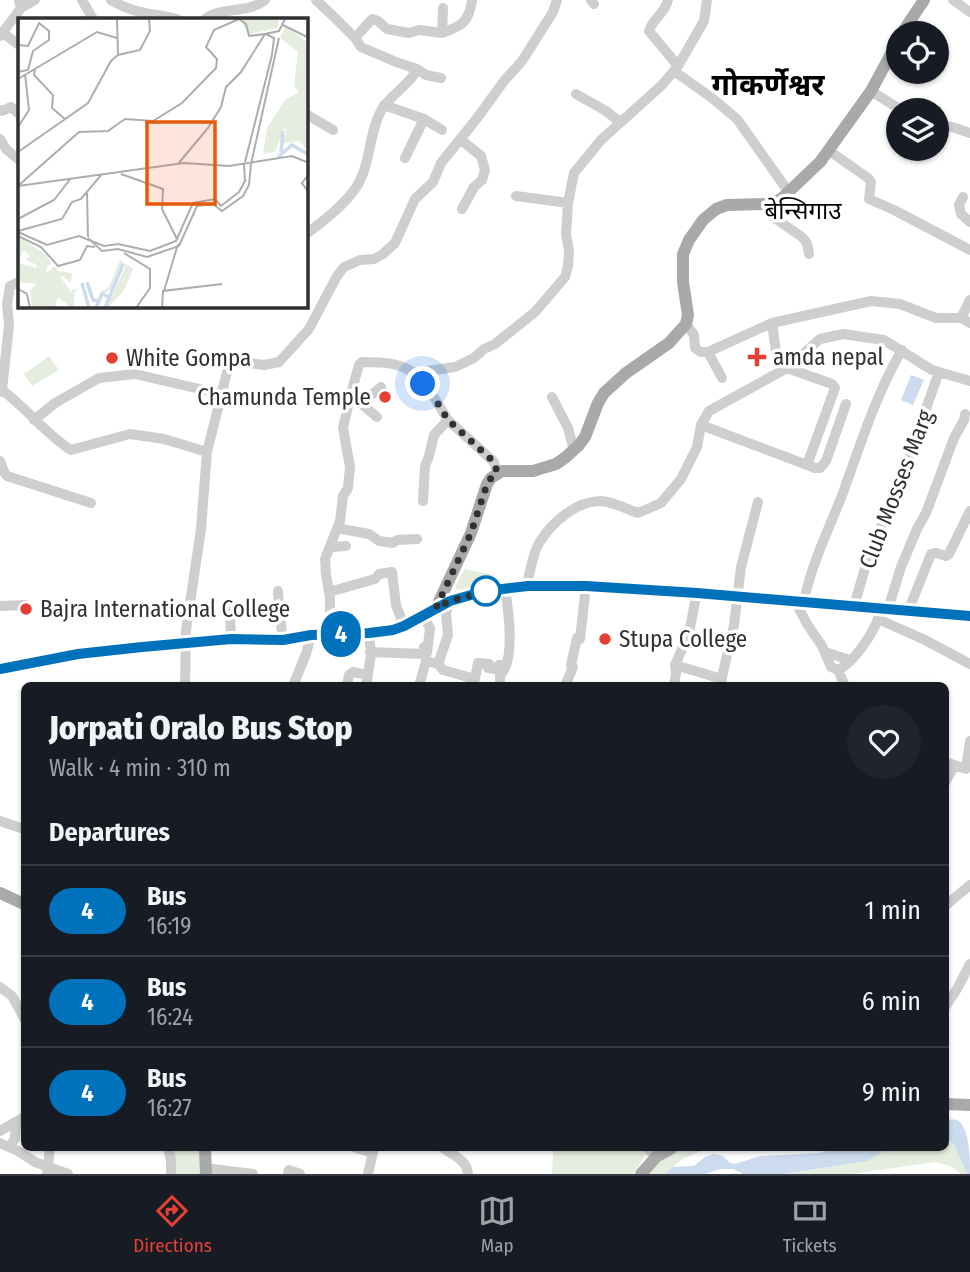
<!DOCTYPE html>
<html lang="en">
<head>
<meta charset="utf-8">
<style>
  body { margin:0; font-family:"Fira Sans Condensed","Noto Sans Devanagari",sans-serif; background:#20242c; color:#f1f3f6; height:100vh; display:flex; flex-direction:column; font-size:26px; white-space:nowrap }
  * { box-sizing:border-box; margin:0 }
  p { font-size:23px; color:#9ea1a6 }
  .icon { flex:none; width:38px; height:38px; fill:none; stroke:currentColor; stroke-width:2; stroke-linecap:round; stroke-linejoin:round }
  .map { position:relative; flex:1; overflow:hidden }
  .panel { position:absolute; left:21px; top:682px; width:928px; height:469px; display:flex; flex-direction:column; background:#171b24; border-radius:10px; box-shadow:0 2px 5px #0004 }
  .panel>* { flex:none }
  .badge { padding:0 14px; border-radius:23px; font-size:24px; line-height:46px }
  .tools { position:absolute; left:886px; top:21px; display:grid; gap:14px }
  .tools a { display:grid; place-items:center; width:63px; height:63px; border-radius:50%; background:#171b24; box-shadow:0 2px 5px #0004; font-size:35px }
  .you { position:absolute; width:35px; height:35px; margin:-18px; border:5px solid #fff; border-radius:50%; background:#1a73e8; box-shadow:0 0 0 10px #1a73e833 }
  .map>.badge { position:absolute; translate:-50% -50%; box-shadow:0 0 0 4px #fff }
  h2 { padding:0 28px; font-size:26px; line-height:63px }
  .round { display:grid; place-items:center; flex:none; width:74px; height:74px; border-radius:37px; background:#20242c }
  .headline { display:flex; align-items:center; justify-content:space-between; height:119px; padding:0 28px }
  h1 { font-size:33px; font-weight:800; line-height:52px }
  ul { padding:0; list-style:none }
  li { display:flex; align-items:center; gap:21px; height:91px; padding:0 28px; border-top:2px solid #363941 }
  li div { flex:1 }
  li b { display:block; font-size:26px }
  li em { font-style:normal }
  li .badge { min-width:77px; font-weight:700; text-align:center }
  .tab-bar { display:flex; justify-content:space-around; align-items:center; height:98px; border-top:2px solid #363941; background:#171b24; font-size:19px; color:#9ea1a6 }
  .tab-bar a { display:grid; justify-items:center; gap:4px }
  .tab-bar .on { color:#e64035 }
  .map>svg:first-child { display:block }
</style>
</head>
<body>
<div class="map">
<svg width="970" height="1174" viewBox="0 0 970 1174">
  <rect width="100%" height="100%" fill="#fff"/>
  <!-- green -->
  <path fill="#e5eddf" d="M49,356l10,14 -27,16 -8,-12z
    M465,569l29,6v8l-36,9 -3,-6z
    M945,1135l9,10 13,29h-6l-9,-7 -16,-5 -85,12h-65l82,-13 14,-9 15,-4h48z
    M168,1148h34l2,26h-32z
    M553,1148h88l5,7 -13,19h-81z
    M683,1148h25l-27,12 -16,14h-18l5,-7z"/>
  <!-- water -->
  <path fill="#ccdbed" d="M911,375l13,5 -11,25 -12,-5z
    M945,1120c2,0 10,-1 12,0 13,7 13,39 13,54h-3l-13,-29 -9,-10z
    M840,1148h57l-15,4 -14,9 -84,13h-41l-10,-5h-13l-15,5h-40l8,-7 21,-1 11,-9 9,-3 9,2 7,7 5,1 25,-8 58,-3z"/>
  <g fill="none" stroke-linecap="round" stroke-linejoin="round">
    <!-- minor -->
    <path stroke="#cecece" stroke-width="10" d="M82,0l11,19
      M111,0c23,14 41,13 66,19
      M316,0l16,15 23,23 6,9 35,15 21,7 9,6 15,3
      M591,0l3,4
      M668,0c-4,15 -15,18 -19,31l29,35
      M953,0l17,12
      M21,8l14,-8
      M205,19c17,-13 43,-5 60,-19
      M3,33l16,12
      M442,33c20,-7 27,-11 30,-33
      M0,36l21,-28 -2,-8
      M355,38l17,-19 6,2 9,8 22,4 10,-3 23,3 1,-25
      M674,71l38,27 25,21 51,72
      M871,91l30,19
      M576,94l30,17 14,11
      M384,105l40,14 18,11
      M0,110l2,1 9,-4 8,7
      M306,114l27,16
      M936,125l16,2 18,6
      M0,139l6,10 13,11
      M460,139l21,17 4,14 -3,10 -8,7 -12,22
      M828,150l40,28 3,4 -2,17 25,11 76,40
      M405,158l19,-39
      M516,196l52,7
      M963,197l-4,8 2,9 9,8
      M769,204l4,7v6l29,20 5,6 2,11
      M306,234c19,-14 48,-36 56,-58 9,-22 8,-46 20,-67 9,-15 28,-24 35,-40
      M961,318l9,-18
      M772,323l4,29 11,16 45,16 3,4 -28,77
      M686,324l8,11 1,13 6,4h7l64,-29 99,-22 29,3 36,14h25l9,5
      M708,352l14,26
      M414,373l18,21 16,26 46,42 3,10
      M352,389l13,18 12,10
      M2,390c25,18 43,44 69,60l59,-16 34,5 43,13
      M0,392l2,-2 7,-65 -2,-21 3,-18 9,-4
      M552,397l16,31 6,22
      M365,407l4,-10 12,-10
      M34,420l21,-17 44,-25 36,-4 86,20
      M701,425l114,43h5l6,-7 20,-57
      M0,461l4,11 3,4 84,27
      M423,501l2,-35 4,-10 5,-21 14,-15
      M338,526l4,3 27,5 10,7 14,2 4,-3 20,-1
      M331,547l15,-1
      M528,585v-5c3,-12 5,-27 11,-37 13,-21 37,-42 62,-42 12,1 26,8 37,12l23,-10 20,-24 16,-32 4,-22 8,-14 78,-43 33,-29 23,-5 41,6 48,30 38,11
      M329,592l46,-13 4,-5 13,-2 4,33 8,21
      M795,601l12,23 15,22 9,21 7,3 7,16
      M804,601c8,-39 26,-74 40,-111 17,-47 32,-96 58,-140
      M0,606l25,-1
      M854,606l14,-48 35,-84 36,-102
      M279,609l4,31
      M888,609l13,-42 16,-38 9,-16 28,-75 10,-18 1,-6
      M910,611l1,-7 20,-50 5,-1 10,3 3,-2 21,-43
      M423,616l7,12 -3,25
      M878,619l47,21 45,24
      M330,635v-38l-4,-22 -1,-16 15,-38 3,-25 5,-8 2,-21 -7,-39 7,-31 9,-32 3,-3c20,1 34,-1 52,11l41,-6 19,-9 10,-9 11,-5 40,-32 30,-35 3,-11 1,-15 -3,-17 2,-31 6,-30 27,-33 61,-55 16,-19 26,-45 3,-21
      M231,639l-1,-27 26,-2 20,3 3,-4 -1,-18
      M370,652l54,2v-7h3
      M825,652l25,8
      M438,664l5,6 32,9 3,-16 11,1 -1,4 8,1 3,-4 7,1
      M675,665l47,14
      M838,670c16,-7 36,-38 41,-54
      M185,686l1,-56 15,-101 6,-77 22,-88 6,-3 29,4 15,-3 30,-33 28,-53 7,-9 16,-7 14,-1 9,-5 12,-11 20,-44 18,-17 8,-19 37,-46 26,-36 18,-20 31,-49 4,-12
      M293,686l13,-32 5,-19
      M347,686l2,-11 4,-3 15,3
      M366,686l5,-31 -2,-22
      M419,686l7,-25 12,3 10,-29 -2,-22 4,-12
      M500,686v-11c16,-13 8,-68 5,-87
      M565,686l8,-19 -2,-2 6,-27 3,1 6,-53
      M674,686l2,-13 -1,-8 14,-32 8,-41
      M720,686l14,-61 7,-58 17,-65
      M945,762l21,7 4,-28
      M945,783l9,-17
      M0,821l24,8
      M945,906l25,-21
      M0,987l12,9 12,22
      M945,1007l12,-18 13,-25
      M0,1131l24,-14
      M0,1143l18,8 17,11 33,12
      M10,1147l5,-9 1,-15
      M168,1148l3,12v14
      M356,1148l17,5
      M443,1148c10,7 24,12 25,26
      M647,1148l9,9
      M205,1168l48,6
      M47,1174l3,-26
      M288,1174l1,-4 11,4
      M368,1174l6,-26"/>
    <!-- major -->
    <path stroke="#a9a9a9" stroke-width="12" d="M902,33l22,-33
      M436,608l35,-75 16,-49 4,-6 11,-7h31l23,-7 10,-7 13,-12 6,-8 13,-34 6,-10 22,-20 43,-30 17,-19 2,-9 -5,-33v-28l6,-14 14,-20 13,-11 11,-4 42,-1 12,-5 39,-37 51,-71 27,-50
      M0,669l78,-15 64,-7 89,-8 52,1 28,-5 58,-2 24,-3 11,-4 46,-25 35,-10 43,-6 53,1 116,6 273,24
      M0,893l24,11
      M945,1104l25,1
      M205,1148l1,26
      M641,1174l15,-17 16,-9"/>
  </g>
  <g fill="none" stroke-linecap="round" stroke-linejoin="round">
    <!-- line casing -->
    <g stroke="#fff" stroke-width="16">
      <path id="line" d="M0,669l78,-15 64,-7 89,-8 52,1 28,-5 58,-2 24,-3 11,-4 46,-25 35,-10 43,-5h58l111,7 273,23"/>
    </g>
    <!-- line -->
    <use href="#line" stroke="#0072bc" stroke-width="10"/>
    <!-- walk -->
    <path stroke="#313131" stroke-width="7" stroke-dasharray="0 12.6" d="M423,384l9,10 16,26 46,42 3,10 -6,6 -4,6 -16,49 -35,75 14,-7 36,-10"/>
  </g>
  <!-- markers -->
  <g fill="#e64035" stroke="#fff" stroke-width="2.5">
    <path d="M753.5 346.5h7v7h7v7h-7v7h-7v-7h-7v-7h7z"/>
    <circle cx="112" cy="358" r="7"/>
    <circle cx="385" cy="397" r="7"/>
    <circle cx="26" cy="609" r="7"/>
    <circle cx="605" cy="639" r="7"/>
  </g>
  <circle fill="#fff" stroke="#0072bc" stroke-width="3.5" cx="486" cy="591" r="14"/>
  <g text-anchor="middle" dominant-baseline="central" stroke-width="7" stroke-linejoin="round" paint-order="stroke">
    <!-- poi labels -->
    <g font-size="23" fill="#313131" stroke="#fff" text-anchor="start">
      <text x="773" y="357">amda nepal</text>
      <text x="126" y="358">White Gompa</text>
      <text x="371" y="397" text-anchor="end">Chamunda Temple</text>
      <text x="40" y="609">Bajra International College</text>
      <text x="619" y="639">Stupa College</text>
    </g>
    <!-- street labels -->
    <g font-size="23" fill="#313131" stroke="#fff">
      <text transform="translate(896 489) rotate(-69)">Club Mosses Marg</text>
    </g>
    <!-- neighbourhood labels -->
    <g font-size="24" fill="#000" stroke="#fff">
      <text x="803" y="211">बेन्सिगाउ</text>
    </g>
    <!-- district labels -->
    <g font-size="30" font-weight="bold" fill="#000" stroke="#fff">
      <text x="768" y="85">गोकर्णेश्वर</text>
    </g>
  </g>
  <!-- overview -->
  <g transform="translate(18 18)">
    <rect width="290" height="290" fill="#fff"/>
    <path d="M221,1h38l2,3 -2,6 -28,6zM268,8l22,17v108l-9,-10 -19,3 6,-10 -1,-8 -10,26 -12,2 4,-26 18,-28 14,-8 -5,-6 4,-34 -18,-14zM0,219l27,17 7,10 -5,2 -1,7 9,-7 3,5 14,2 -1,9 7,2 -8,-2 -7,-6 -3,1 12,16v-3l8,-2 -5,3 -2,17 -15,-10 -3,7 4,3h-27l-2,-18 7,-6 -19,-2v-19l18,5 1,-3 -11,-5 4,-4 -6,-6 -6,10zM102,242l13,9 -10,23 -16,16 19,-43 -5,-1 -10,25 -11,8v-5l9,-5z" fill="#e5eddf"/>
    <path fill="none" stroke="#ccdbed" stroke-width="3.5" d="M263,134l2,-21M260,139l14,-12 17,10M69,264l6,18 6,1M64,265l7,25M78,290l6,-14 7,3M87,290l18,-44"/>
    <path fill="none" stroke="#adadad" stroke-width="2" d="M99,1l1,36M221,1l7,5 3,12 16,-2M265,7l26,13M0,27l10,1 11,-23 10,8v9l-16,11 -5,19 -10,2M17,51l-1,6 19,20 -1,13 13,11M0,61l79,-47 20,6M0,109l11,-17 -4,-36M0,134l70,-49 23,-42 7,-6 22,-5 10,-19 -1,-12M227,144l27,-107 2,-17 -8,-4M160,146l30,-36 13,-21 5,-20 15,-15 24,-38 14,-3 6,-12M233,146l28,-126M103,156l42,15 -1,20 15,30M291,156l-7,9 7,10M1,167l60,-53 29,-1 17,-12 28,2 29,-18 34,-35 1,-9 -11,-12 8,-17 25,-11M0,168l166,-23 45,3 63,-10 17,7M69,175l1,44M0,201l36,-19 17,-22M0,213l44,-12 10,-17 9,-3 21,-25M0,214l29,13 32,-9 25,10 14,-2 32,7 26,-10 17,-38 22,-4 6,7 18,-14 6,-11 -1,-17M0,218l23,11 17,19 22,-6 7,-14 8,1M70,220l14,13 16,-2 29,8 32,-11 18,-40 16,-2 9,7 21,-15 6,-11 2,-21M106,235l26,16v19l-14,20M0,271l9,5 3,14M146,273l14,-47M144,290l1,-17 59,-7"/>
    <path fill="#e8590c" fill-opacity="0.15" stroke="#e8590c" stroke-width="3.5" d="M129,104h68v82h-68z"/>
    <rect width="290" height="290" fill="none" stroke="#313131" stroke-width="3.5"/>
  </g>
</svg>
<div class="tools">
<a><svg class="icon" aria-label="locate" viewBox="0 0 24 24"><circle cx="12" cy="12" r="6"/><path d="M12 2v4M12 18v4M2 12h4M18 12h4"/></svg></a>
<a><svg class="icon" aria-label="layers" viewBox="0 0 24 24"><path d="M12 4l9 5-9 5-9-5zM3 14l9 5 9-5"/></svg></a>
</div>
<div class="you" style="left:423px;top:384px"></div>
<b class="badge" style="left:341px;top:634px;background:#0072bc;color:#fff">4</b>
<section class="panel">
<div class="headline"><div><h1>Jorpati Oralo Bus Stop</h1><p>Walk · 4 min · 310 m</p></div><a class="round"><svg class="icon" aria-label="heart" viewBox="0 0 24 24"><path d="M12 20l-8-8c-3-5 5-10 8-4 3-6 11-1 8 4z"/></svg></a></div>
<h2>Departures</h2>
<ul>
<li><span class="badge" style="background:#0072bc;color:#fff">4</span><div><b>Bus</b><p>16:19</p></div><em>1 min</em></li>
<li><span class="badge" style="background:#0072bc;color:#fff">4</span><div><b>Bus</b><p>16:24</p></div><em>6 min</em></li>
<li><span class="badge" style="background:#0072bc;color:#fff">4</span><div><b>Bus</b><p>16:27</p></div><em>9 min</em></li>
</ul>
</section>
</div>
<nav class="tab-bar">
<a class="on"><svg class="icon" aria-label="directions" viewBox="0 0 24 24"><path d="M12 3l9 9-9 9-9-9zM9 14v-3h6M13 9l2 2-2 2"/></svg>Directions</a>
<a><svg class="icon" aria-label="map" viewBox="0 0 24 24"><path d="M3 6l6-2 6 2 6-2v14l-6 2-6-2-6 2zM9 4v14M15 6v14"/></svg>Map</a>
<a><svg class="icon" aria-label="tickets" viewBox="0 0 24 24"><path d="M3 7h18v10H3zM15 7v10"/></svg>Tickets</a>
</nav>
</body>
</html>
